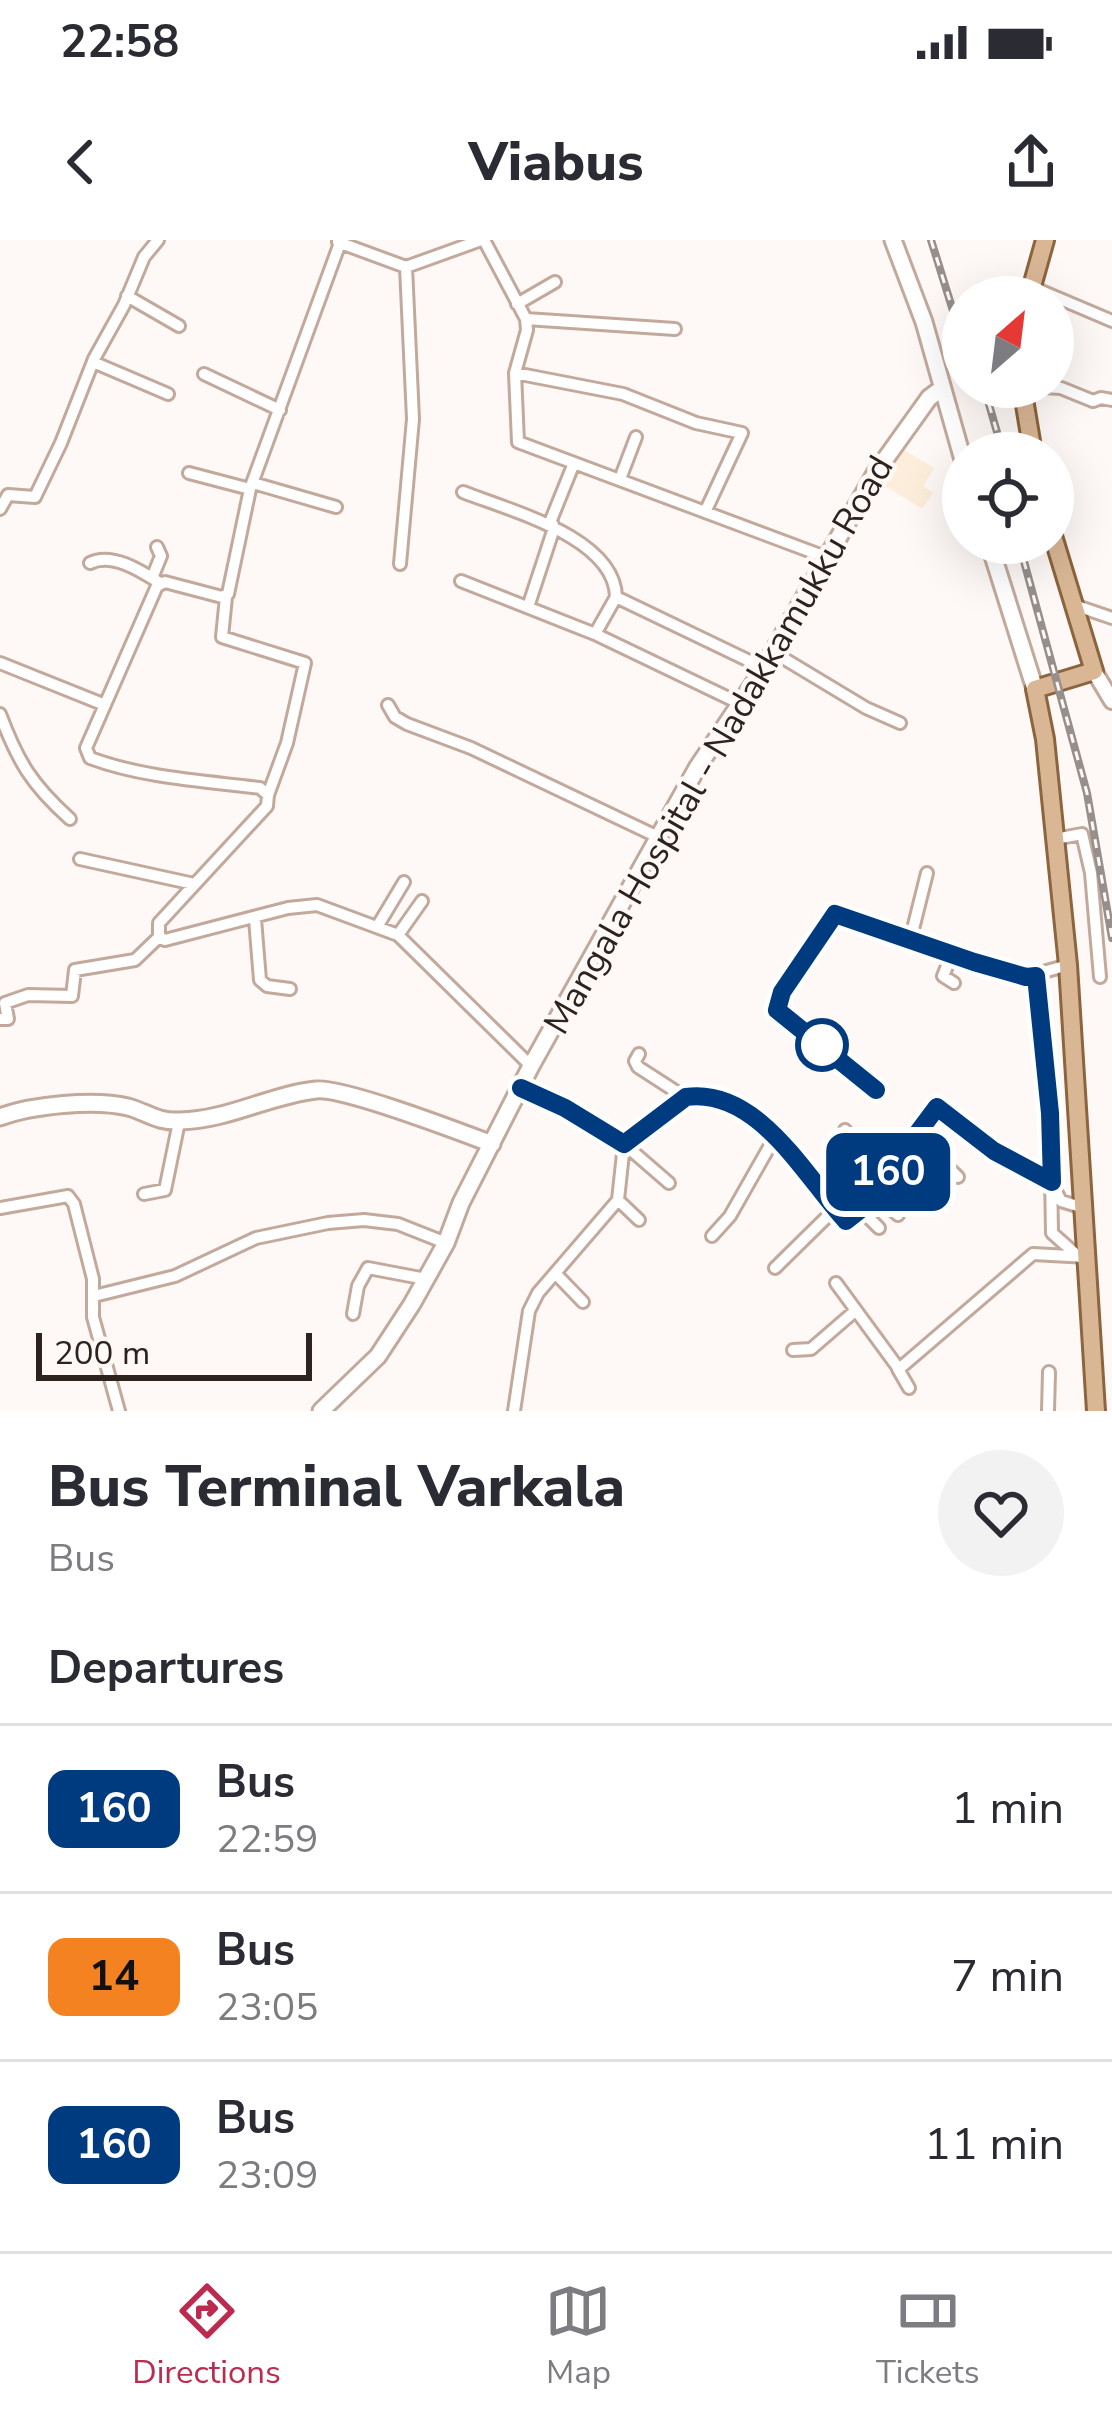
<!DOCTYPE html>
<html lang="en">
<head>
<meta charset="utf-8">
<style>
  body { margin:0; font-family:"Nunito Sans",sans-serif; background:#f2f2f3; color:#2b2b33; height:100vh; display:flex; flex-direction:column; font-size:45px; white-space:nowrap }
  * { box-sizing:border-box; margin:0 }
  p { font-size:39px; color:#7c7c81 }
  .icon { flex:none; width:66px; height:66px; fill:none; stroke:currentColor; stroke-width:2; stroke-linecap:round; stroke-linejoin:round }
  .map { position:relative; height:1171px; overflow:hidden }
  .sheet { display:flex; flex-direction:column; background:#fff; flex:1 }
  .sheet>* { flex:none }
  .badge { padding:0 24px; border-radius:18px; font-size:42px; line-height:78px }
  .needle { width:78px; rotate:28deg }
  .controls { position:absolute; left:942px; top:36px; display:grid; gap:24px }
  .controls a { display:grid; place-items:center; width:132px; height:132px; border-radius:50%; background:#fff; box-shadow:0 12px 48px #0002; font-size:60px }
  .scale { position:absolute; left:36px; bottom:30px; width:276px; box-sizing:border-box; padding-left:12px; border:6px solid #2c231e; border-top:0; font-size:33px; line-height:42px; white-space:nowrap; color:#2c231e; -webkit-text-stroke:9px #fef9f6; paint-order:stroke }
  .map>.badge { position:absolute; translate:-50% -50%; box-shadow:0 0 0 6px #fff }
  h2 { padding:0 48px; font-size:45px; line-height:108px }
  .round { display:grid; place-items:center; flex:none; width:126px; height:126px; border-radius:63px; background:#f2f2f3 }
  .headline { display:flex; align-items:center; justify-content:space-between; height:204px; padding:0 48px }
  h1 { font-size:57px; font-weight:800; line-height:90px }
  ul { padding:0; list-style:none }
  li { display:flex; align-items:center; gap:36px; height:168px; padding:0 48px; border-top:3px solid #e1e1e2 }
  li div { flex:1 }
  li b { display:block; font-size:45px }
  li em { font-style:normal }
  li .badge { min-width:132px; font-weight:700; text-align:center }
  .status { display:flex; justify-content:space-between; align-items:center; height:84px; padding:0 60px; background:#fff; direction:ltr }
  .status svg { height:33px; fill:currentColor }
  header { display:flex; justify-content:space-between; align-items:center; height:156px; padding:0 48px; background:#fff; font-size:54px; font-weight:800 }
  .tabs { display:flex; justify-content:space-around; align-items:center; height:168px; border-top:3px solid #e1e1e2; background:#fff; font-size:33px; color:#7c7c81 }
  .tabs a { display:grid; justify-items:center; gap:6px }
  .tabs .active { color:#bb2b4f }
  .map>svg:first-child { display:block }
</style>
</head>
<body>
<div class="status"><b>22:58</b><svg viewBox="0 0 49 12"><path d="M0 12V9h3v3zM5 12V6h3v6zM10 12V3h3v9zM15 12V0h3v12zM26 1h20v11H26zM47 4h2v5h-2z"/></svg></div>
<header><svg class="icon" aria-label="back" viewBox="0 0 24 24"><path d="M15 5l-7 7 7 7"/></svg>Viabus<svg class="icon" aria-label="share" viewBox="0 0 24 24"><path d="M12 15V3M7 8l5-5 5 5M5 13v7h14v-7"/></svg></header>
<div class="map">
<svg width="1112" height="1171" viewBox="0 0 1112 1171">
  <rect width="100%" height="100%" fill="#fef9f6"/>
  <!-- medical -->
  <path fill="#fceeda" d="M902,209l32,19 -11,18 10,7 -11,16 -41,-26z"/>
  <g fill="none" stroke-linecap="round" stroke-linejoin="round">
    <!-- minor casing -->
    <g stroke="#c2a99c" stroke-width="16">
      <path id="minor" d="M484,0l42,79 1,11 -12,43 3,69 310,116
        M338,2l68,25 75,-27
        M1032,47l80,34
        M127,56l52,30
        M517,64l38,-22
        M526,79l149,10
        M93,122l75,32
        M515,133l108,21 73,29 46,10 -36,77
        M204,134l76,36
        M1042,147l19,1 32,13 8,-3 11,2
        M189,233l61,16
        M620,239l16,-42
        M253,243l83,24
        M463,252c45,18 152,45 153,105
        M0,269l8,-14 27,2 26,-54 33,-84 30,-54 20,-48 14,-17
        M90,323c22,-11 51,8 70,20
        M400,324l13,-145 -7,-152
        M152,338l9,-22 -4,-9
        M461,341l134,53 21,-37 148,71
        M226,357l-4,40 83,26 -18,80 -19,52
        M1074,365l38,13
        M528,367l26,-79 -3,-8 23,-57
        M595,394l146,70
        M773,412l93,56 34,15
        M0,423l105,42
        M388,465l7,12 12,7 64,24 187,89
        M0,474c18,48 32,71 70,105
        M1055,599l27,-5 9,39 9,104
        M80,619l114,25
        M255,679l5,61 7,6 23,3
        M377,687l27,-45
        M398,695l24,-34
        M159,697v-14l108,-117 1,-11 -8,-7c-56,-7 -116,-10 -170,-30l-4,-10 71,-162 8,-4 57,15 6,-3 22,-105 90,-246
        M910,701l17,-68
        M952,714l-9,22 11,7
        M1036,736l14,137 2,120 27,24
        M0,779h8l-3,-16 23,-8 44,1 3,-26 60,-10 24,-23 6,3 123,-32 29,-3 81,30 133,131
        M639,814l-4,7 3,6 48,31
        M521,848l44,21 58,35 63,-46c56,-9 101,48 132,86 11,12 18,27 30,37l89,-114 57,44 57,31 10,19 23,7
        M876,850l-98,-79 4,-19 50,-76 8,-2 186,63 42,-12
        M845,890l40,48
        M916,896l42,41
        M624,904l45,39
        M873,953l25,22
        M144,954l21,-4 14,-68
        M618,960l21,20
        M0,968l68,-12 6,8 19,75v38l26,94
        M860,969l19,19
        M712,996l18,-20 46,-81
        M775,1028l61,-60
        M555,1033l28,29
        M836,1043l63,86 134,-115 55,3
        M94,1056l81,-20 81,-38 72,-15 36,-3 34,4 48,19
        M353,1074l5,-28 10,-18 58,11
        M793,1110l18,-1 44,-38
        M898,1129l11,19
        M514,1171l15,-100 9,-18 80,-93 6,-56
        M1048,1171l1,-39"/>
    </g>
    <!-- tertiary casing -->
    <g stroke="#c2a99c" stroke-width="20">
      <path id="tertiary" d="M1094,431l18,30"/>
    </g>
    <!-- secondary casing -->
    <g stroke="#c2a99c" stroke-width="21">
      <path id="secondary" d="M893,0l31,82 39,138
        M989,303l46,146
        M0,877c32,-12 94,-18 128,-10 21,6 28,15 52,14 48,-1 90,-26 136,-31 27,-3 144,42 176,54
        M321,1171l57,-55 34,-52 34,-61 15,-40 70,-137 166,-298 67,-100 112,-196 53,-74 12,-9"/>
    </g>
    <!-- primary casing -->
    <g stroke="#8c643e" stroke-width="22">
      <path id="primary" d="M1029,57l16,-57
        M1022,147l11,66
        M1053,296l41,135 -59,18 10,50 23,226 28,446"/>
    </g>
    <!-- minor -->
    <use href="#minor" stroke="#fff" stroke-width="10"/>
    <!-- tertiary -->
    <use href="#tertiary" stroke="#fff" stroke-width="14"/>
    <!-- secondary -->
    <use href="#secondary" stroke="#fff" stroke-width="15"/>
    <!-- primary -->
    <use href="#primary" stroke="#d9b795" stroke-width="16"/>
    <!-- rail casing -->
    <g stroke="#968f8b" stroke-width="8">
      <path id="rail" d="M931,0l32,103
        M984,147l19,66
        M1019,303l68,250 25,145"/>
    </g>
    <!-- rail -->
    <use href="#rail" stroke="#fef9f6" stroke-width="3" stroke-dasharray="9" stroke-linecap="butt"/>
  </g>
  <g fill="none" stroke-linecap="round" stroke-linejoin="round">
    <!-- line casing -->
    <g stroke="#fff" stroke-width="27">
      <path id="line" d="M521,848l44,20 59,36 62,-47c72,-10 120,81 160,124l14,-11 77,-103 57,44 58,31 -2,-69 -14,-137 -10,1 -52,-15 -139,-48 -53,78 -5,18 99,80"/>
    </g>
    <!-- line -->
    <use href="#line" stroke="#003b80" stroke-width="18"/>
  </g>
  <!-- markers -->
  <circle fill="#fff" stroke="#003b80" stroke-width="6" cx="822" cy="805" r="24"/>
  <g text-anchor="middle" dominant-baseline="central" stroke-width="9" stroke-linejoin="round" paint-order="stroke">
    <!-- street labels -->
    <g font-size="36" fill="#2c231e" stroke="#fef9f6">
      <text transform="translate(719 505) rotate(-60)">Mangala Hospital - Nadakkamukku Road</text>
    </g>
  </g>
</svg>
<div class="controls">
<a><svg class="needle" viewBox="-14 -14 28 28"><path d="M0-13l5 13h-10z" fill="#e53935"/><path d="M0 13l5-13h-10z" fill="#7c7c81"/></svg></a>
<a><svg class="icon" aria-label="locate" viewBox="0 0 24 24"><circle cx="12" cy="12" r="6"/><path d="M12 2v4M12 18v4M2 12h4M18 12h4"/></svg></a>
</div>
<div class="scale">200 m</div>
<b class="badge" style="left:888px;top:932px;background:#003b80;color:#fff">160</b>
</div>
<section class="sheet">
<div class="headline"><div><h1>Bus Terminal Varkala</h1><p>Bus</p></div><a class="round"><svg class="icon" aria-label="heart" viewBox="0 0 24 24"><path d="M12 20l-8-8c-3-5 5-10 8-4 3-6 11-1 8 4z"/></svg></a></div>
<h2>Departures</h2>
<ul>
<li><span class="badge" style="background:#003b80;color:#fff">160</span><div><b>Bus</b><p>22:59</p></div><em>1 min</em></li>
<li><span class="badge" style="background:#f58220;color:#111">14</span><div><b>Bus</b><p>23:05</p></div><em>7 min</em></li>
<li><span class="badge" style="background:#003b80;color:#fff">160</span><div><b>Bus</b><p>23:09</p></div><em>11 min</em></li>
</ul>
</section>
<nav class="tabs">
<a class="active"><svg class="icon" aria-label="directions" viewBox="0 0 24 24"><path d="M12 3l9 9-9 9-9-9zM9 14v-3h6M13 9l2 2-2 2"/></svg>Directions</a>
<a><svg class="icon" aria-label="map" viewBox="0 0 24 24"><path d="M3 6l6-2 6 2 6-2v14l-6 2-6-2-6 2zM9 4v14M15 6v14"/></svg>Map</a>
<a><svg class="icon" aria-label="tickets" viewBox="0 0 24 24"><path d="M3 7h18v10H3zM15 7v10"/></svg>Tickets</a>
</nav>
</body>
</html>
